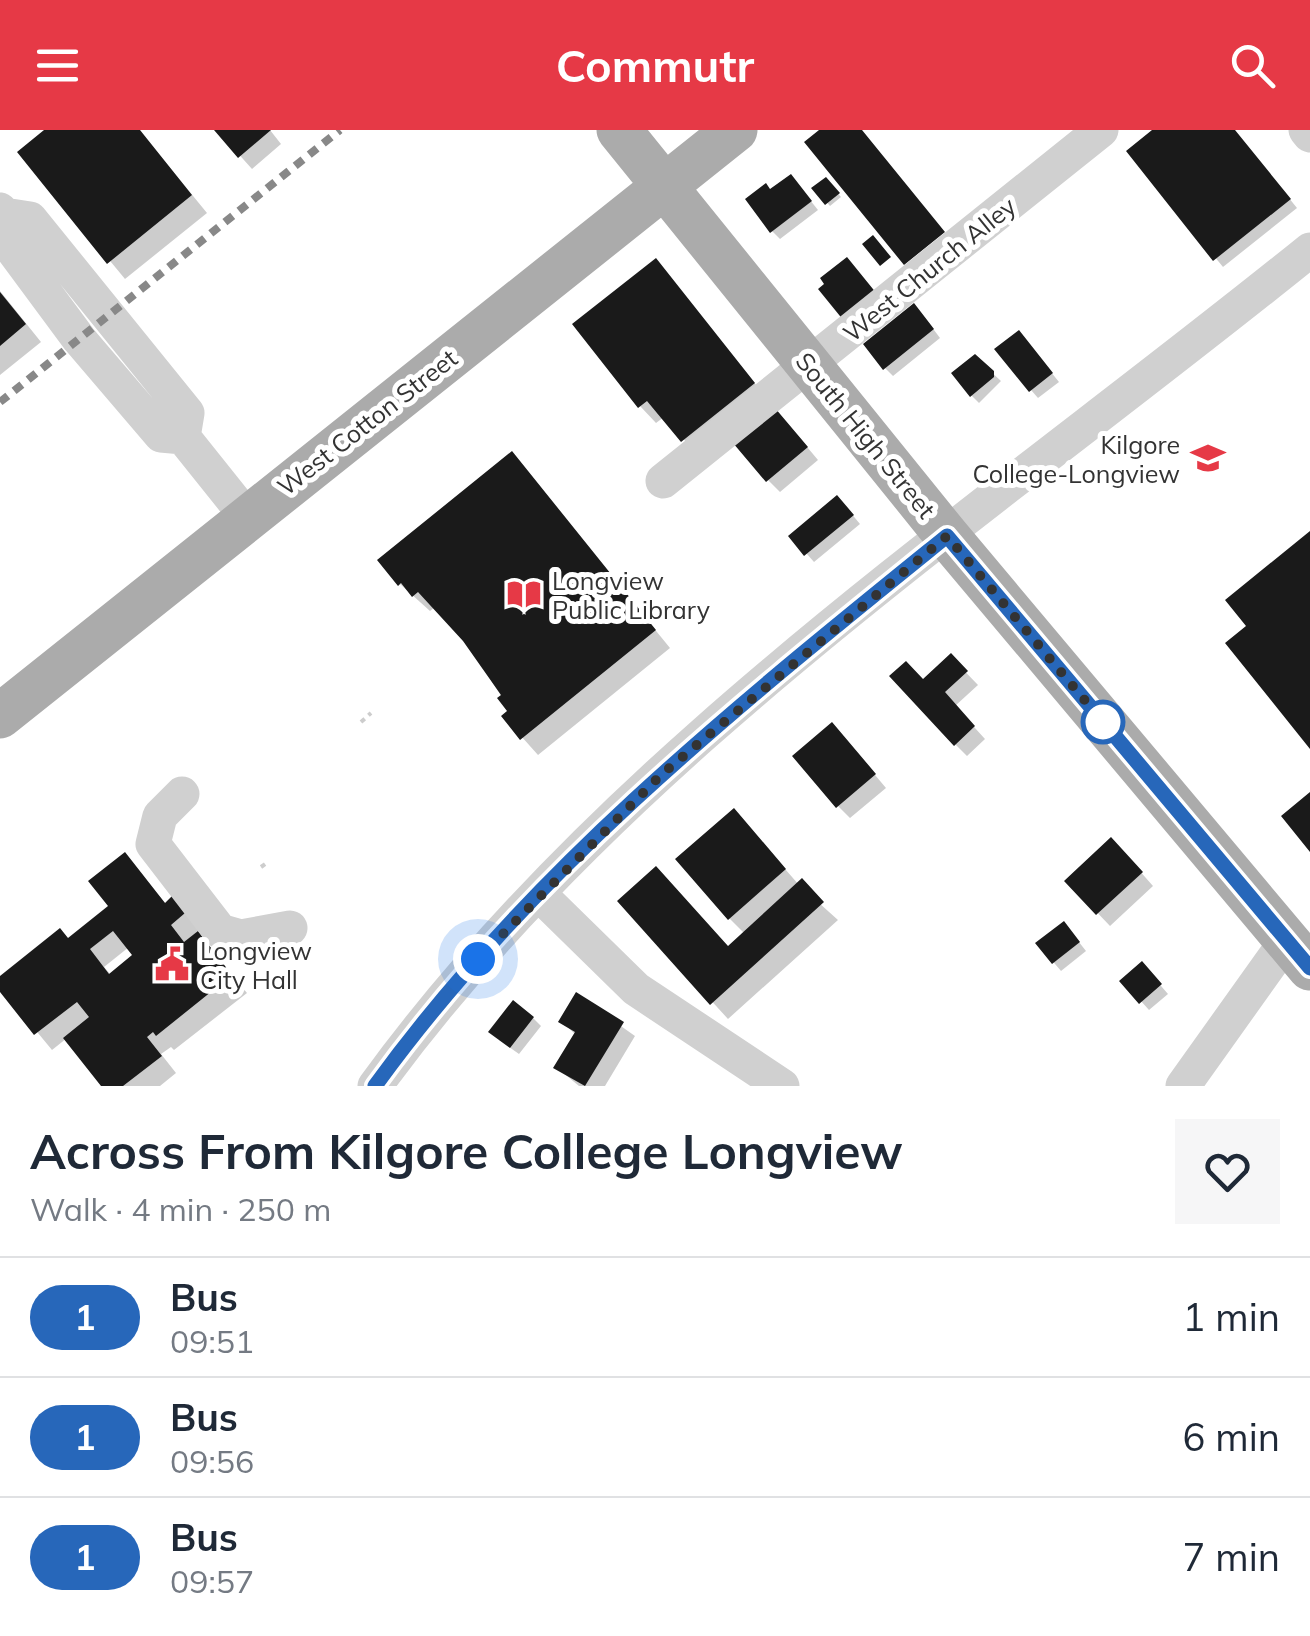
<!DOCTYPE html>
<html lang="en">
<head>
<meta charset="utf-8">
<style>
  body { margin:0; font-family:Mulish,sans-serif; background:#f6f6f7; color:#1f2937; height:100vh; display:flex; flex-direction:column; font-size:38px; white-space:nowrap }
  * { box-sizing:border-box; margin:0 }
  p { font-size:32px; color:#747a83 }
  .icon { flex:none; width:55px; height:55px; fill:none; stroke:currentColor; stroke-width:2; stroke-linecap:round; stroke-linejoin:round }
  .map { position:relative; height:956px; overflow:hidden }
  .side { display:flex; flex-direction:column; background:#fff; flex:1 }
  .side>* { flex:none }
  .badge { padding:0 20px; border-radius:32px; font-size:35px; line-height:65px }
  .you { position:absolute; width:50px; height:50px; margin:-25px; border:8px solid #fff; border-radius:50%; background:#1a73e8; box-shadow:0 0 0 15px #1a73e833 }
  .map>.badge { position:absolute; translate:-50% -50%; box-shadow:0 0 0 5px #fff }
  .round { display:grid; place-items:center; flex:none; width:105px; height:105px; border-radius:0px; background:#f6f6f7 }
  .headline { display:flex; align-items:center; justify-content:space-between; height:170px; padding:0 30px }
  h1 { font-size:48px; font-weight:700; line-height:75px }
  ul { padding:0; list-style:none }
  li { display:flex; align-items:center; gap:30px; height:120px; padding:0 30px; border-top:2px solid #e0e1e3 }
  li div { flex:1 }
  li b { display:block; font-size:38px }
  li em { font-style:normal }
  li .badge { min-width:110px; font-weight:700; text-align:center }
  header { display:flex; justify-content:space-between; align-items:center; height:130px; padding:0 30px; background:#e63946; color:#fff; font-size:45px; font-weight:700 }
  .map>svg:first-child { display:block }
</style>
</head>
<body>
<header><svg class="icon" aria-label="menu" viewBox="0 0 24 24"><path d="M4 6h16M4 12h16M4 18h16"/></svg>Commutr<svg class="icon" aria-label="search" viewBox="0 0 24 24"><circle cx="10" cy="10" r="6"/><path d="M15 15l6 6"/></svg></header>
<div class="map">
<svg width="1310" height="956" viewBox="0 0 1310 956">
  <rect width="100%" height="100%" fill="#fff"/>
  <!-- shadow -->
  <path fill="#0003" fill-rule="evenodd" d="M48,0h91l68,83 -82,66 -105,-127z
    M217,0h53l11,14 -29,25z
    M1156,0h78l63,78 -74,59 -94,-115z
    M826,50l15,17 -11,9 -15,-17z
    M798,55l20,25 -38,29 -8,-8 -1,-39z
    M656,131l109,135 -70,56 -31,-35 -8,6 -16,-17 -64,-81z
    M0,161l41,51 -41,33z
    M922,184l18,24 -47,38 -8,-8z
    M1026,211l33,41 -21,16 -7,-8z
    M975,227l26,24 -22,22 -8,-8z
    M787,293l31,37 -38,32 -12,-12z
    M512,324l158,194 -132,107 -34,-38 7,-6 -46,-71 -30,-33 -5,4 -30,-27z
    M845,376l15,18 -46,38 -23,-26z
    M951,527l27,28 -23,21 30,33 -18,17 -12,-12 -31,-62z
    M844,608l42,50 -36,30 -12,-12z
    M746,694l53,61 39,35 -110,99 -108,-118 109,47 16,-14 -16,-16z
    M1123,722l30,34 -43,40 -43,-45z
    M124,725l42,49 6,-4 16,16 12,15 -4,2 51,60 -73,57 -3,-3 -10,7 15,19 -16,13h-56l-37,-48 -15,12 -52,-63v-8l69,-38 42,-34zM129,817l7,8 -25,20 -7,-8z
    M1071,802l15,19 -25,20 -23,-27z
    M1149,842l19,22 -19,16 -26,-29z
    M577,865l58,41 -30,50h-26l-23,-19 20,-32 -15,-14z
    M533,888l8,8 -22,28 -20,-14z"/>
  <!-- building -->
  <path fill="#1a1a1a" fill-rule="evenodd" d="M44,0h96l52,65 -85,69 -90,-112z
    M214,0h57l-33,28z
    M819,0h43l83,102 -41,33 -100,-123z
    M1152,0h83l56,69 -78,62 -87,-110z
    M791,44l21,27 -42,32 -25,-34 21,-16 4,6z
    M826,47l14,16 -15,12 -14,-17z
    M873,105l18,22 -11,9 -18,-22z
    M847,127l30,37 -33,27 -26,-32 6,-5 -4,-6z
    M656,128l99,125 -74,59 -34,-41 -9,7 -66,-84z
    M0,162l26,32 -26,22z
    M914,173l20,26 -51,41 -20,-26z
    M1019,200l34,43 -24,19 -35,-43z
    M975,224l19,17v6l-24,20 -19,-24z
    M775,278l33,39 -42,35 -33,-39z
    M512,321l144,179 -136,110 -19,-24 6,-5 -10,-13 4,-3 -38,-54 -45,-49 -6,5 -11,-14 -3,3 -21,-26z
    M837,365l17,20 -50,41 -16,-20z
    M1310,401v218l-85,-106 21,-17 -21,-26z
    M951,523l17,18 -23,21 30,34 -21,20 -65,-70 17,-15 17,18z
    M832,592l44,52 -40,34 -44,-52z
    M1310,662v60l-29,-36z
    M734,678l52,61 -58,51 -53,-61z
    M1111,707l32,35 -47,43 -32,-34z
    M125,722l40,51 7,-7 13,17 -14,12 13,17 14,-11 34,44 -76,61 -3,-4 -6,5 15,19 -39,30h-22l-38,-48 26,-21 -12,-15 -43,33 -34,-43v-16l60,-48 8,10 40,-32 -20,-25zM113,801l19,24 -23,19 -19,-25z
    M656,736l72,80 74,-68 22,24 -114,103 -93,-104z
    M1064,791l16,21 -28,22 -17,-21z
    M1142,831l20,23 -23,20 -20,-23z
    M576,862l48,30 -39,64 -32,-18 22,-36 -17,-10z
    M513,870l21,17 -24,31 -22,-16z"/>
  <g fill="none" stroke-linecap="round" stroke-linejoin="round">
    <!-- path -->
    <path stroke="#cdcdcd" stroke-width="4" stroke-dasharray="5 5" stroke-linecap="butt" d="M361,592l10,-9
      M261,737l7,-5"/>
    <!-- minor -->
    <path stroke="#d0d0d0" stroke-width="35" d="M1306,0l4,5
      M0,80l4,5 -2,20 77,104 82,96 22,2 64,80
      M4,85l26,4 157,194 -4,24
      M663,351l438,-351
      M182,664l-22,22 -7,28 67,87 21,6 49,-9
      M539,764l97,95 146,97
      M375,956c242,-333 618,-579 935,-836
      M1183,956l104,-146"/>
    <!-- major -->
    <path stroke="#ababab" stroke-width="45" d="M619,0l328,406 363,432
      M0,586l735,-586"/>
    <!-- rail -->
    <path stroke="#888" stroke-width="8" stroke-dasharray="10 8" stroke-linecap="butt" d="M0,272l340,-272"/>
  </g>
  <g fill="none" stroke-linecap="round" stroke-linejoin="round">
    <!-- line casing -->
    <g stroke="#fff" stroke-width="22">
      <path id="line" d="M375,956c156,-216 367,-384 572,-550l363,432"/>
    </g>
    <!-- line -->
    <use href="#line" stroke="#2767ba" stroke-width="15"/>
    <!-- walk -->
    <path stroke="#333" stroke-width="10" stroke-dasharray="0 18" d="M478,829l184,-185 285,-238 156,186"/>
  </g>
  <!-- icons -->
  <defs>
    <g id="university-bare" transform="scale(2.7)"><path d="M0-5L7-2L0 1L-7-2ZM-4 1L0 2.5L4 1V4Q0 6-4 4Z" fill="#e63946" stroke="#fff" stroke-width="2.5" paint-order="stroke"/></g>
    <g id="library-bare" transform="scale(2.7)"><path d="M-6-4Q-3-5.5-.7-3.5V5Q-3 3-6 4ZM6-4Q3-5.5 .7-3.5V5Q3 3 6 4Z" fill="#e63946" stroke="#fff" stroke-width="2.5" paint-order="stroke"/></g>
    <g id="civic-bare" transform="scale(2.7)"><path d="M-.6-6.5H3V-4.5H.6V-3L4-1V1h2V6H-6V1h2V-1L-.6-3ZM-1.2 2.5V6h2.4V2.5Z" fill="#e63946" stroke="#fff" stroke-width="2.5" paint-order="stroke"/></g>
  </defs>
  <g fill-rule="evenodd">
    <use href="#university-bare" x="1208" y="328"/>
    <use href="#library-bare" x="524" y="464"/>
    <use href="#civic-bare" x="172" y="834"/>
  </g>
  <!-- markers -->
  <circle fill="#fff" stroke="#2767ba" stroke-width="5" cx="1103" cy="592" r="20"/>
  <g text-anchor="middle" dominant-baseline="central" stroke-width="10" stroke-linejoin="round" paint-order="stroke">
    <!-- street labels -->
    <g font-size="25" fill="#333" stroke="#fff">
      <text transform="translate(929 139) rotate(-39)">West Church Alley</text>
      <text transform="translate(367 292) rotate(-38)">West Cotton Street</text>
      <text transform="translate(866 305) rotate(51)">South High Street</text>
    </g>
    <!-- poi labels -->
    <g font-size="25" fill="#333" stroke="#fff" text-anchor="start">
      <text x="1180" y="314" text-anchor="end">Kilgore<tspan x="1180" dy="29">College-Longview</tspan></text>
      <text x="552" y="450">Longview<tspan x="552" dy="29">Public Library</tspan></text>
      <text x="200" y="820">Longview<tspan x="200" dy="29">City Hall</tspan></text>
    </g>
  </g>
</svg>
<div class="you" style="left:478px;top:829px"></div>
</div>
<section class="side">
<div class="headline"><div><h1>Across From Kilgore College Longview</h1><p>Walk · 4 min · 250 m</p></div><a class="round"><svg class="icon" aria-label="heart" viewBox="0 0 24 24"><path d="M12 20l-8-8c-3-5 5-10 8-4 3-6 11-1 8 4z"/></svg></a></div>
<ul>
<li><span class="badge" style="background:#2767ba;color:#fff">1</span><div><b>Bus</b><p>09:51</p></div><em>1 min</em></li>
<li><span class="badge" style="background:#2767ba;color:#fff">1</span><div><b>Bus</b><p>09:56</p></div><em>6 min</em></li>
<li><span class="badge" style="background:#2767ba;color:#fff">1</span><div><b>Bus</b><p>09:57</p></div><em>7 min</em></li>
</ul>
</section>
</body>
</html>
